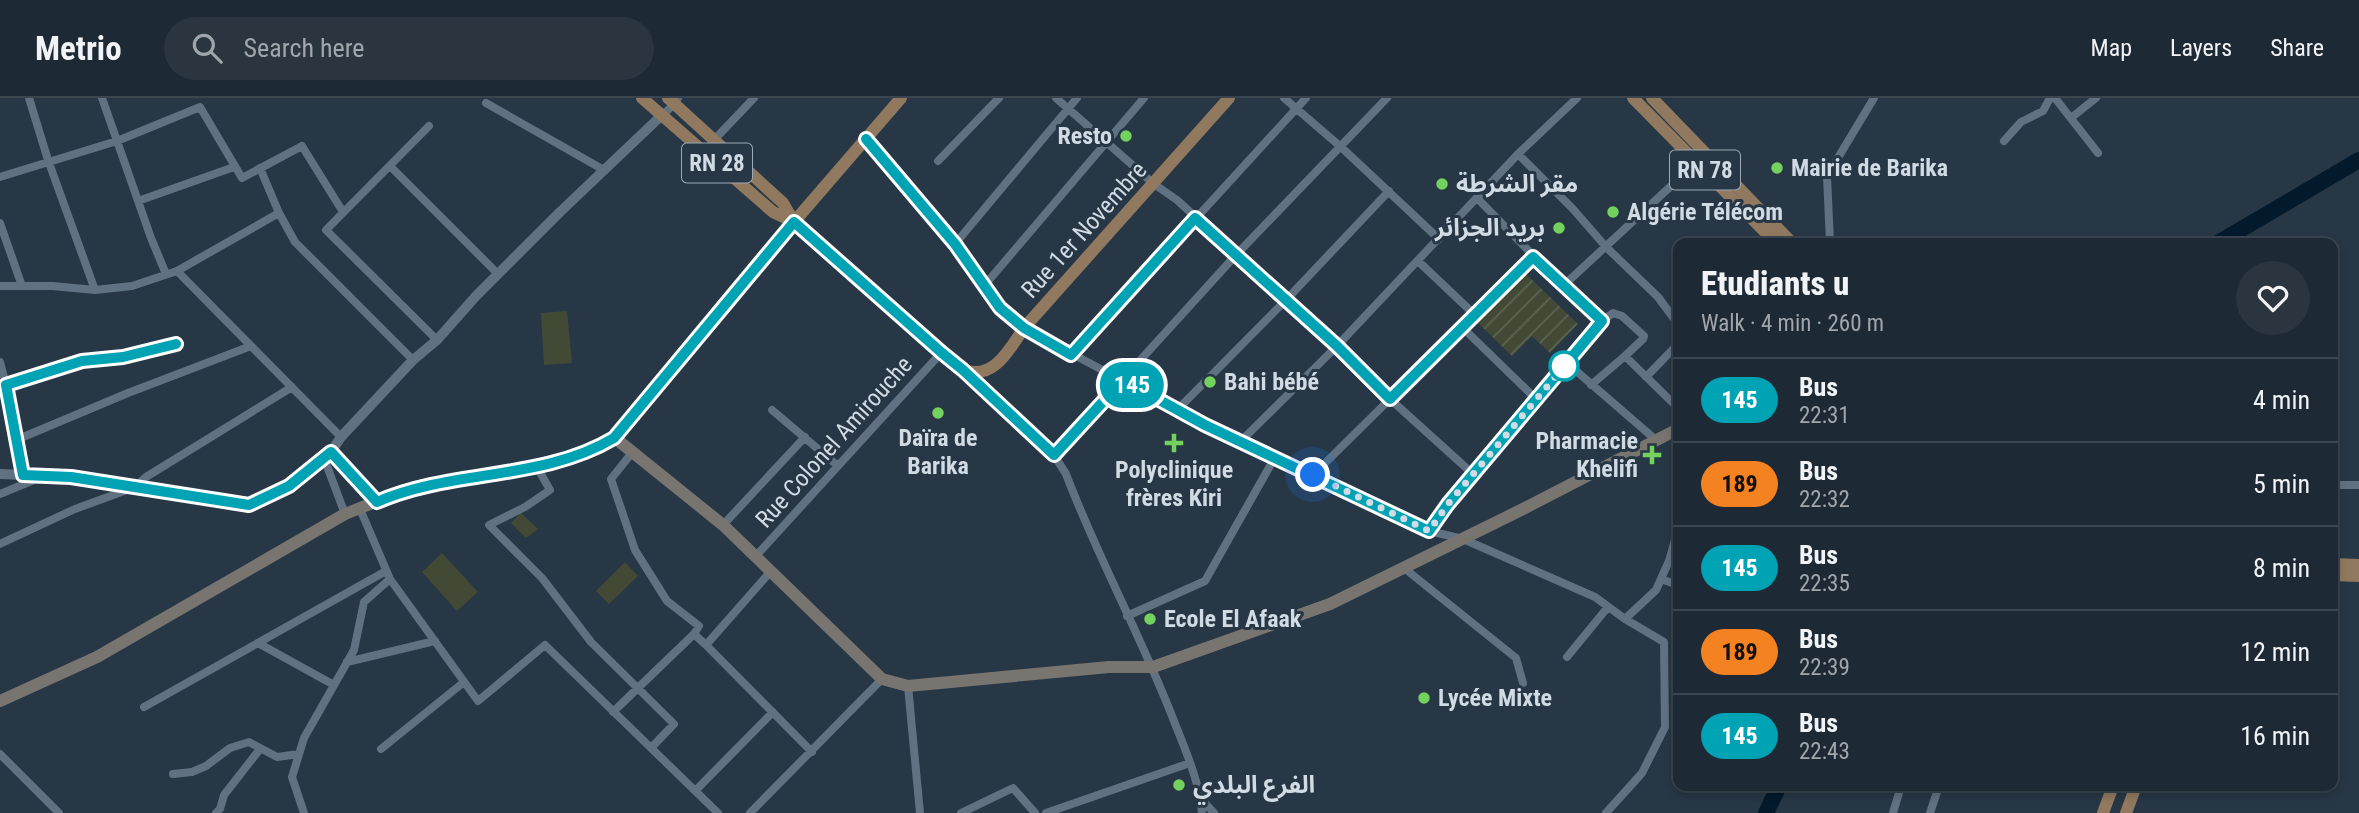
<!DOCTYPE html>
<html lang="en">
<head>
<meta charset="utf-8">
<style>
  body { margin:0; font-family:"Roboto Condensed","Noto Sans Arabic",sans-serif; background:#2a3540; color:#f1f3f6; height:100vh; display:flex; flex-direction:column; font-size:26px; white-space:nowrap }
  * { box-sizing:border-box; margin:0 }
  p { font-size:23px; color:#a0a6ac }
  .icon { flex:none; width:38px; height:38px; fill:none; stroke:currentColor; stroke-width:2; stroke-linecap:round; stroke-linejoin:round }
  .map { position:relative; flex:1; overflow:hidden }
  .drawer { position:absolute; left:1673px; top:140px; width:665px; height:553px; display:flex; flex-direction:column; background:#1d2934; border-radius:14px; box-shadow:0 4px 10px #0003,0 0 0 2px #3b454f }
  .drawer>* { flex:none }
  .badge { padding:0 14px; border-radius:23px; font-size:24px; line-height:46px }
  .you { position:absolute; width:35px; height:35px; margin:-18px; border:5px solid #fff; border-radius:50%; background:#1a73e8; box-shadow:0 0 0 10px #1a73e833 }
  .map>.badge { position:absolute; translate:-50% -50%; box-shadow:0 0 0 4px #fff }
  .round { display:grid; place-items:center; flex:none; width:74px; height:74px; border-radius:37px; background:#2a3540 }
  .overview { display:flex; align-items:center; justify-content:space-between; height:119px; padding:0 28px }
  h1 { font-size:33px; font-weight:800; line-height:52px }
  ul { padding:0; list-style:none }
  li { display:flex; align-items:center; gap:21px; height:84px; padding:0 28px; border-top:2px solid #3b454f }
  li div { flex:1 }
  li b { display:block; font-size:26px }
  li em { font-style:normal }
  li .badge { min-width:77px; font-weight:700; text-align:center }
  header { display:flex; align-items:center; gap:42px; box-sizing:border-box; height:98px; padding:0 35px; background:#1d2934; border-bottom:2px solid #3b454f }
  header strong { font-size:33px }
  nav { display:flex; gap:38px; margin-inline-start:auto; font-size:24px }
  .search { width:490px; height:63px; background:#2a3540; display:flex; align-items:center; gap:18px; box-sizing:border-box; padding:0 24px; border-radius:38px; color:#a0a6ac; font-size:26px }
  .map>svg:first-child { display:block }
</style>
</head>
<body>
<header>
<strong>Metrio</strong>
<div class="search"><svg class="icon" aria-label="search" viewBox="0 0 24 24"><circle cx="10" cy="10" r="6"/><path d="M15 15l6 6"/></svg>Search here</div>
<nav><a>Map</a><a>Layers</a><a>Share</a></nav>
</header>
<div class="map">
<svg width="2359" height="715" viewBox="0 0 2359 715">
  <defs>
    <pattern id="garden-furrows" width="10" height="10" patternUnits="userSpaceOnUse" patternTransform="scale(1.75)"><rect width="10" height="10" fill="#424a36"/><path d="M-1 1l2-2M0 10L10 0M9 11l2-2" fill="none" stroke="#5c6453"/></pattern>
  </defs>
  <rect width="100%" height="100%" fill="#273745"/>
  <!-- garden -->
  <path fill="url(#garden-furrows)" d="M1525,175l53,51 -28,29 -18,-17 -20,20 -35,-34z"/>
  <!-- pitch -->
  <path fill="#424a36" d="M567,213l5,52 -28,2 -3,-52z
    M521,415l17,16 -12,9 -15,-15z
    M442,455l36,39 -21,19 -35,-39z
    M625,464l13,14 -29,28 -13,-13z"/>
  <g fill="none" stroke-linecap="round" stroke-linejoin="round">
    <!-- river -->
    <path stroke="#021a2b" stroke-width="16" d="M2218,145l141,-83
      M1766,715l13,-27"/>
    <!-- minor -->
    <path stroke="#607181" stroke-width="8" d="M29,0l19,62 47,130
      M102,0l49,140 15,36
      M1056,0l98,86 23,16 160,146 53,53 143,-142
      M1284,0l57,49 98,92
      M2055,0l43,55
      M486,5l118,67
      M662,17l13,-11 3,-6
      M2071,20l25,-20
      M429,28l-103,104 111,110
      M866,41l89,105 45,64 24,20 181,97 224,106 34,8 132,58 30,22 39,23 1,85 -23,46 -36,40
      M714,42l40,-42
      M2004,43l17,-19 22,-11 7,-13
      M1518,56l55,55 33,38 52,50 20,27
      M938,63l61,-63
      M390,68l108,108
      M260,70l19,45 16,29 118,118
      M0,79l117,-36 83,-34 42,71 60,-32 41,66
      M1477,100l86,88
      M138,103l96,-34
      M0,125l22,63
      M1830,145l-3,-67 47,-78
      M955,146l122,-146
      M1418,163l57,54
      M177,173l164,166
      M0,188h53l42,4 37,-4 45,-15 102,-58
      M984,188l160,-188
      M1602,223l-39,-35 135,-125
      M1463,230l73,71
      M1071,257l235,-257
      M0,264l6,23
      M1567,265l89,77
      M966,274l88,83 12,19c31,82 74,160 106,242 12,31 27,63 30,97
      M1646,279l32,-33
      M1591,287l34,-29 53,52
      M1178,311l108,-109 103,-109
      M772,312l66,56
      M16,342l112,-47 123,-47
      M1241,343l96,-95 181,-192 59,-56
      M331,354l46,50
      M631,356l-20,25 24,71 32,51 32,25 -5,8 12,11
      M1054,357l181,-199 152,-158
      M324,360l21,56
      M537,369l13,23 -25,17 -36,18 53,53 49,64 83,82 -23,24
      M23,377l-17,-90 76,-24 41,-4 53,-13
      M1313,377l77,-76 83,75
      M2333,387h26
      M0,396l41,-17
      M723,427l82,-88
      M1429,433l19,-27 154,-183 11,-8 9,3 22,20 -1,3 -18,17
      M0,446l75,-35 60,-22 11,-10 146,-90
      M755,459l186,-204
      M1404,470l112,90 7,25
      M771,473l-65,74 106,107
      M390,481l88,122 67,-56 173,168
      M1661,481l17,6
      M1127,518l78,-35 70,-124
      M1625,521l31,-29 13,-29 9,-32
      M258,545l76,42
      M1567,559l41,-50
      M347,564l88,-21
      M908,588l12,127
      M144,609l242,-136
      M613,614l81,-78
      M381,651l83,-67
      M0,656l59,59
      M173,676l19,-2 14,-6 24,-18 19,-6 28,15 22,-3
      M695,693l78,-79
      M1201,701l13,14
      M216,715l4,-4 4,-14 36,-46
      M304,715l-12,-36 12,-39 50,-88 10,-48 26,-23 -30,-70
      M750,715l132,-134
      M961,715l52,-25 22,25
      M1046,715l144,-50
      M1893,715l8,-27
      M1930,715l9,-27"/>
    <!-- tertiary -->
    <path stroke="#607181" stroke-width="10" d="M0,376l71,3 178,28 40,-19 42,-34 10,-15 72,-77 24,-20 39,-44 84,-84 102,-97"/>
    <!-- secondary -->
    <path stroke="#787570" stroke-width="12" d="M615,340l108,87 159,154 26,7 201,-19h44l177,-63 193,-95 155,-80
      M0,603l97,-44 248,-143 50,-20 69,-15 73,-12 57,-17 21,-12 179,-216"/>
    <!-- primary -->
    <path stroke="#90795f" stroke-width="12" d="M642,0l131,114 21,10 147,131c7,5 15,14 23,17 30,11 46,-22 60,-42l205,-230
      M668,0l115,105 11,19
      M1633,0l143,145
      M1652,0l140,145
      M794,124l107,-124
      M2333,466l26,1
      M2333,477l26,1
      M2103,715l10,-27
      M2126,715l10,-27"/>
  </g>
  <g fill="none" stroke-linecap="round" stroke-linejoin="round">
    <!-- line casing -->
    <g stroke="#fff" stroke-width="16">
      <path id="line" d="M176,246l-53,13 -41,4 -76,24 17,90 48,2 178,28 40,-19 42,-34 46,50c75,-33 165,-21 237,-64l180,-216 148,131 21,17 91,85 69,-75 82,45 224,106 19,-27 154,-183 -69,-64 -143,142 -53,-53 -142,-128 -124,137 -47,-27 -24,-20 -45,-64 -89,-105"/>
    </g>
    <!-- line -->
    <use href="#line" stroke="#00a3b4" stroke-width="10"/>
    <!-- walk -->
    <path stroke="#d1dbe4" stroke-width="7" stroke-dasharray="0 12.6" d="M1313,377l116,56 19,-27 119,-141 -3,3"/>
  </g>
  <!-- markers -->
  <g fill="#73d25d" stroke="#273745" stroke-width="2.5">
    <circle cx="1126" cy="38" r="7"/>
    <circle cx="1777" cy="70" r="7"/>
    <circle cx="1442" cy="86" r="7"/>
    <circle cx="1613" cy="114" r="7"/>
    <circle cx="1559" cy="130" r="7"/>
    <circle cx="1210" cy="284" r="7"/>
    <circle cx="938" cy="315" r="7"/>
    <path d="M1170.5 334.5h7v7h7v7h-7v7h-7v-7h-7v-7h7z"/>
    <path d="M1648.5 346.5h7v7h7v7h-7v7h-7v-7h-7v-7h7z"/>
    <circle cx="1150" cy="521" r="7"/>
    <circle cx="1424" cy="600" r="7"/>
    <circle cx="1179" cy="687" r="7"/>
  </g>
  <circle fill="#fff" stroke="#00a3b4" stroke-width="3.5" cx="1564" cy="268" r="14"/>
  <g text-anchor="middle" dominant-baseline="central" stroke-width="6" stroke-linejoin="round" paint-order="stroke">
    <!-- shield labels -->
    <g fill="#273745" stroke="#9eaab4" stroke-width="2">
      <rect x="682" y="45.5" width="70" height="39" rx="5"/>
      <rect x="1670" y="52.5" width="70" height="39" rx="5"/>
    </g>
    <g font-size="23" font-weight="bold" fill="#d1dbe4">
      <text x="717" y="65">RN 28</text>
      <text x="1705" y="72">RN 78</text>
    </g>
    <!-- poi labels -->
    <g font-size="24" font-weight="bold" fill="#d1dbe4" stroke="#273745" text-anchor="start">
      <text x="1112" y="38" text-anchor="end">Resto</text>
      <text x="1791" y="70">Mairie de Barika</text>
      <text x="1456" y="86">مقر الشرطة</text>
      <text x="1627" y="114">Algérie Télécom</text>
      <text x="1545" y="130" text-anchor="end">بريد الجزائر</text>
      <text x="1224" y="284">Bahi bébé</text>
      <text x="938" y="340" text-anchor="middle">Daïra de<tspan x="938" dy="28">Barika</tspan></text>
      <text x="1638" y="343" text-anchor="end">Pharmacie<tspan x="1638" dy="28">Khelifi</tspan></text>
      <text x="1174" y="372" text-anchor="middle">Polyclinique<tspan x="1174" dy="28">frères Kiri</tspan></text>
      <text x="1164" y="521">Ecole El Afaak</text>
      <text x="1438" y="600">Lycée Mixte</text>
      <text x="1193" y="687">الفرع البلدي</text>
    </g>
    <!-- street labels -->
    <g font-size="24" fill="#d1dbe4" stroke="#273745">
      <text transform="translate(1084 132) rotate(-48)">Rue 1er Novembre</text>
      <text transform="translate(834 344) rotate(-48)">Rue Colonel Amirouche</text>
    </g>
  </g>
</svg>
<div class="you" style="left:1313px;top:377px"></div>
<b class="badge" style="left:1132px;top:287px;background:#00a3b4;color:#fff">145</b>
<section class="drawer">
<div class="overview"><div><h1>Etudiants u</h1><p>Walk · 4 min · 260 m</p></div><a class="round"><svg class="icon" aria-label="heart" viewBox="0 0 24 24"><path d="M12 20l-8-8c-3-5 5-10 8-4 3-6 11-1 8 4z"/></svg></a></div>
<ul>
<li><span class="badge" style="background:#00a3b4;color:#fff">145</span><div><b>Bus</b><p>22:31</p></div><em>4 min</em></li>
<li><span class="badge" style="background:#f58220;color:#111">189</span><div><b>Bus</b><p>22:32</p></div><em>5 min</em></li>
<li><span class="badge" style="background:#00a3b4;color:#fff">145</span><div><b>Bus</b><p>22:35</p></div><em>8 min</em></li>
<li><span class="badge" style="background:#f58220;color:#111">189</span><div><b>Bus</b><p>22:39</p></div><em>12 min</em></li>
<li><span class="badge" style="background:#00a3b4;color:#fff">145</span><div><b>Bus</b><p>22:43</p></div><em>16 min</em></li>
</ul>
</section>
</div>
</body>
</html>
